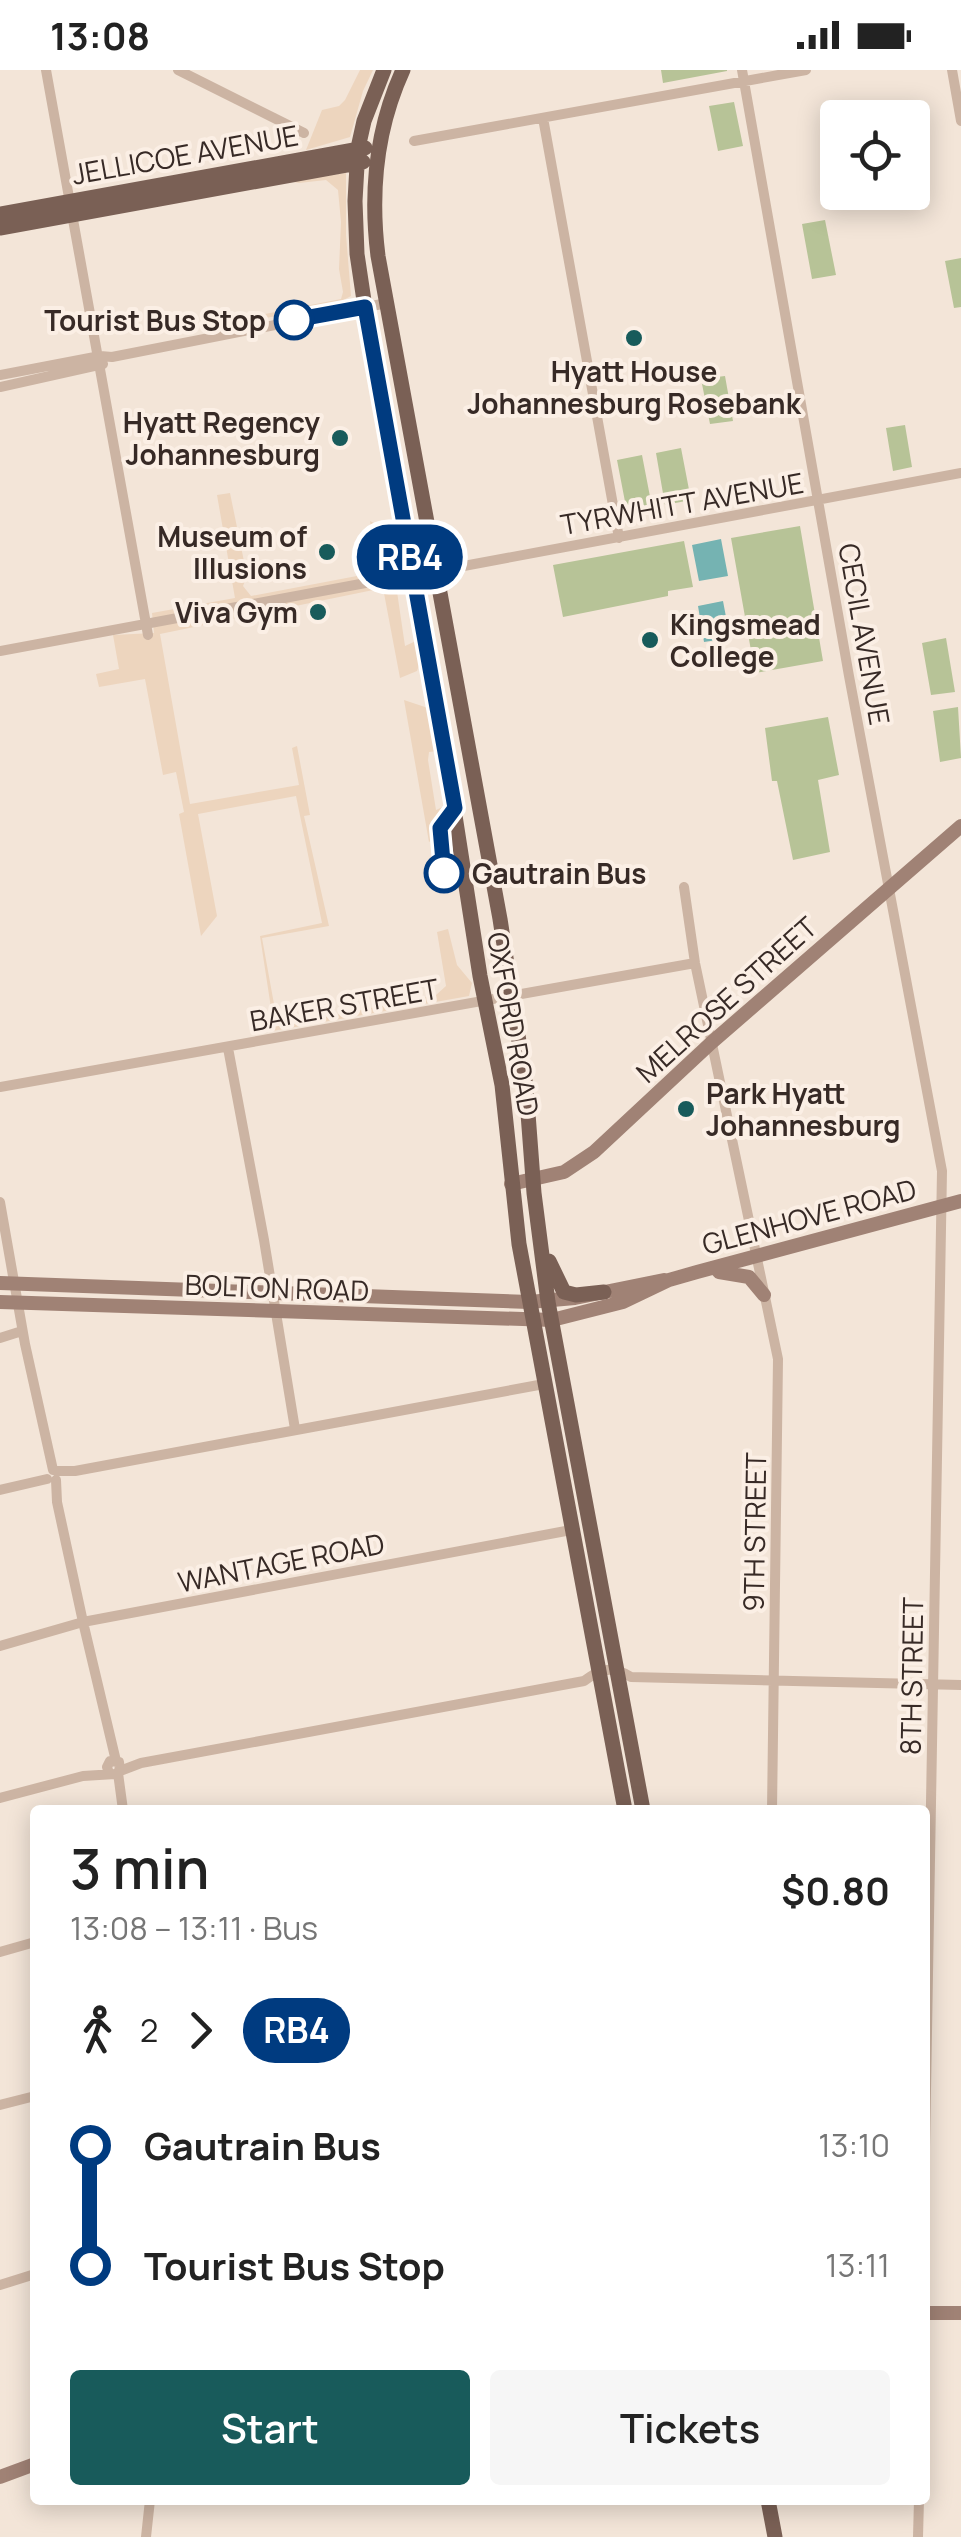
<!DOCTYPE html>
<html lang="en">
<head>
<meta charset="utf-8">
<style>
  body { margin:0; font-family:Manrope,sans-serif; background:#f6f6f6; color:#222; height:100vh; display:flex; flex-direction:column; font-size:38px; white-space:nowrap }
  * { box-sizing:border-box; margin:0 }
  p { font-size:32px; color:#767676 }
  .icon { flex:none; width:55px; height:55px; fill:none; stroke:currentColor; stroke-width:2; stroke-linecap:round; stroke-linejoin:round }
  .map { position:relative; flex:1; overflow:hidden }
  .side { position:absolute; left:30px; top:1735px; width:900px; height:700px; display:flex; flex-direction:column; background:#fff; border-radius:10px; box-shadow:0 5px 25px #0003 }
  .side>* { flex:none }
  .badge { padding:0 20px; border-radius:32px; font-size:35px; line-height:65px }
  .buttons { position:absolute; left:820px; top:30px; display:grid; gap:20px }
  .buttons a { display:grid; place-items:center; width:110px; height:110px; border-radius:10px; background:#fff; box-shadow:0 5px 25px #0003; font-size:50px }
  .map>.badge { position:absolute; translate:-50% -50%; box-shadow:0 0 0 5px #fff }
  .legs { display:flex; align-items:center; gap:15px; height:110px; padding:0 40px; font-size:32px }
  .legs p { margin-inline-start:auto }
  .head { display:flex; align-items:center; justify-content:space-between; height:170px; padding:0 40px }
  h1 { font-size:55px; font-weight:600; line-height:75px }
  .cta { display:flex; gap:20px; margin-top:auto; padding:20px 40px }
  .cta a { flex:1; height:115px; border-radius:10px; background:#185b5b; color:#fff; font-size:40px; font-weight:600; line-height:115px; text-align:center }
  .cta a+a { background:#f6f6f6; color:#222 }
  ul { padding:0 40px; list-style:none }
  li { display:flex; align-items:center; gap:35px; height:120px; font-size:38px }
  li i { display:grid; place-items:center; width:15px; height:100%; margin:0 12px; background:currentColor }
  li i::after { content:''; width:25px; height:25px; margin:-12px; border:8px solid; border-radius:50%; background:#fff }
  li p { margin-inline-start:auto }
  li:first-child i { background:linear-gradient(#0000 50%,currentColor 0) }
  li:last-child i { background:linear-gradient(currentColor 50%,#0000 0) }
  .status { display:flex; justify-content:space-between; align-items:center; height:70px; padding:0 50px; background:#fff; direction:ltr }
  .status svg { height:28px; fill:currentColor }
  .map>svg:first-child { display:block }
</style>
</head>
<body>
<div class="status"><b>13:08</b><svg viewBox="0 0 49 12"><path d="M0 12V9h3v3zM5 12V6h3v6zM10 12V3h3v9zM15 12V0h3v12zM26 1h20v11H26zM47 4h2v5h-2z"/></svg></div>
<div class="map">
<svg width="961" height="2467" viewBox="0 0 961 2467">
  <rect width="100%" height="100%" fill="#f3e5d8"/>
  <!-- park -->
  <path fill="#b7c397" d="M661,0h66v1l-64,12z
    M734,32l9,44 -25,5 -9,-45z
    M825,150l11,55 -24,4 -10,-55z
    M961,188v49l-7,1 -9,-47z
    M725,306l8,45 -23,3 -9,-45z
    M905,355l7,42 -19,4 -7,-43z
    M681,378l10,52 -26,5 -9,-52z
    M642,385l10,52 -25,5 -10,-52z
    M800,456l23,135 -68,12 -24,-135z
    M684,471l9,46 -25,4v5l-105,21 -10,-52z
    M946,568l9,54 -24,3 -9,-52z
    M958,637l3,51 -21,4 -7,-51z
    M828,647l11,58 -21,5 12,72 -37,8 -16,-79h-5l-7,-53z"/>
  <!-- plaza -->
  <path fill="#edd5be" d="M360,0h13l-10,21 -13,46 -44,13 16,-40 17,-4 6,-6z
    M346,103v62l5,61 -15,8 -75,15 -1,-4 81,-16 2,-7 -4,-23 2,-47 -3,-32 -12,-10 -27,3 -11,-2z
    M230,423l17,83 -4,10 8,10 127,-24 -8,-51 27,14 1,2h-8v8l5,27 9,-4 3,12h-10l-1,5 9,61 13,-6 3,19 -4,12 -17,7 -17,-90 -223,46 30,170 109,-19 -7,-37 5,-2 13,69 -6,1 25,110 -67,12 14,77 6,-1 3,11 151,-30 10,-9 -9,-54 11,-3 9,36 15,18 -3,13 -202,36 -2,-5 8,-6 -13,-85 62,-13 -26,-127 -98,18 19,102 -16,20 -22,-122 5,-2 -8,-40 -13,3 -18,-96 -46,8 -3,-13 23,-5 -6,-34 41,-2 -2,-20 83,-15 -18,-103z
    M404,630l24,8 7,20 3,23 -9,1 -1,8 8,50 11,-5 1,4 -15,19 -1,12 -3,2z"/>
  <!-- water -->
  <path fill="#75b3b2" d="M721,469l7,37 -29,5 -7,-36z
    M723,531l7,37 -26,4 -6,-36z"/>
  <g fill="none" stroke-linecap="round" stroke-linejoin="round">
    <!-- street -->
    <path stroke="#ccb4a3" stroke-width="10" d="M46,0l102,565
      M178,0l126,63
      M742,0l107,606 93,495 -17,976
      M952,0l9,51
      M543,48l76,420
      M414,71l392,-71
      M0,305l100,-19 12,1 275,-54
      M0,317l103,-23
      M416,518l21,-17 524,-98
      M0,581l414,-77
      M684,817l11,76 83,396 -6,451
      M228,978l36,192 31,189
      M0,1017l695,-124
      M0,1132l25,142 28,126
      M0,1268l22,-7
      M56,1401h19l469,-87
      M56,1410l1,22 26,120 33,139
      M0,1420l47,-11
      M0,1576l83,-24 488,-92
      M584,1611c17,-13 29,-15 47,-4l330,8
      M120,1701l21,-8 443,-82
      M118,1703l5,37
      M0,1728l83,-22 32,-2 5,-3 -1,-9 -9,-1 -3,6 2,6
      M0,1882l35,-10
      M0,2035l35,-9
      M0,2215l35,-11
      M146,2467l4,-37
      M918,2467l1,-37"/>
    <!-- secondary -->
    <path stroke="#a08275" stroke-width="14" d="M511,1114l53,-12 30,-20 117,-109 250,-217
      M719,1202l30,5 15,18
      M0,1213l529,19 46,-4 89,-18
      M0,1232l552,18 71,-18 46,-22 28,-8 264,-71
      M925,2243h36
      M0,2407l35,-13"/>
    <!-- primary -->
    <path stroke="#7a6055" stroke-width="15" d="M384,0l-20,51 -6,27 -3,53 2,53 19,127 58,300 46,295 22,109 17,159 106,566
      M403,0c-27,59 -33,122 -25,186l122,663 26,168 8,106 14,109 95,508
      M0,144l365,-66
      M0,158l363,-66
      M549,1191l15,31 12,3 28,-3
      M768,2430l7,37"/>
  </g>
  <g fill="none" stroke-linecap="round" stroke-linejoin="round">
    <!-- line-1 casing -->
    <g stroke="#fff" stroke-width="22">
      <path id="line-1" d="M294,250l71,-13 90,501 -15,20 4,45"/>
    </g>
    <!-- line-1 -->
    <use href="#line-1" stroke="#003b80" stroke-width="15"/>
  </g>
  <!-- markers -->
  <g fill="#fff" stroke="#003b80" stroke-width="5">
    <circle cx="294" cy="250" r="18"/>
    <circle cx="444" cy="803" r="18"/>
  </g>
  <g fill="#185b5b" stroke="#fbefe5" stroke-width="4">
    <circle cx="634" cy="268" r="10"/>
    <circle cx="340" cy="368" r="10"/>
    <circle cx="327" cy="482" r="10"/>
    <circle cx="318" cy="542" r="10"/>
    <circle cx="650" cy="570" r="10"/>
    <circle cx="686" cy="1039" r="10"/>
  </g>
  <g text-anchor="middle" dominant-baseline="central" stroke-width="8" stroke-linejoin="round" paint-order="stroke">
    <!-- street labels -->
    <g font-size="28" fill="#372a26" stroke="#fbefe5">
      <text transform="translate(185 84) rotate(-10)">JELLICOE AVENUE</text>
      <text transform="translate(682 433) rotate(-10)">TYRWHITT AVENUE</text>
      <text transform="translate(865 564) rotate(80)">CECIL AVENUE</text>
      <text transform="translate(726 929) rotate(-42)">MELROSE STREET</text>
      <text transform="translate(344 934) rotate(-10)">BAKER STREET</text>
      <text transform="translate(514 954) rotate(80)">OXFORD ROAD</text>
      <text transform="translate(809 1146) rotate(-15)">GLENHOVE ROAD</text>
      <text transform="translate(277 1217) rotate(2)">BOLTON ROAD</text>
      <text transform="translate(754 1462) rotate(-89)">9TH STREET</text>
      <text transform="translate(281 1492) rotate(-11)">WANTAGE ROAD</text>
      <text transform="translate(911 1606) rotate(-89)">8TH STREET</text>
    </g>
    <!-- stop labels -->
    <g font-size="28" font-weight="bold" fill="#372a26" stroke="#fbefe5" text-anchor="end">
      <text x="266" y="250">Tourist Bus Stop</text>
      <text x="472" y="803" text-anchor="start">Gautrain Bus</text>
    </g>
    <!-- poi labels -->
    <g font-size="28" font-weight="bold" fill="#372a26" stroke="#fbefe5" text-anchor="end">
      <text x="634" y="301" text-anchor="middle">Hyatt House<tspan x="634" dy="32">Johannesburg Rosebank</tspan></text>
      <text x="320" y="352">Hyatt Regency<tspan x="320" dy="32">Johannesburg</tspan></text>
      <text x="307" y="466">Museum of<tspan x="307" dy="32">Illusions</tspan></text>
      <text x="298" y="542">Viva Gym</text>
      <text x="670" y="554" text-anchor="start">Kingsmead<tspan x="670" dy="32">College</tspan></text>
      <text x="706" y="1023" text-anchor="start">Park Hyatt<tspan x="706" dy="32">Johannesburg</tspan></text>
    </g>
  </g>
</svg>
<div class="buttons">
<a><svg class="icon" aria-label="locate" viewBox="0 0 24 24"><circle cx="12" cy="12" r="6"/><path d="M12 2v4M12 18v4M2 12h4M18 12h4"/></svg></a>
</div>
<b class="badge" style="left:410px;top:487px;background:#003b80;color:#fff">RB4</b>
<section class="side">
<div class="head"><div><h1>3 min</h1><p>13:08 – 13:11 · Bus</p></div><b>$0.80</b></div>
<div class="legs"><svg class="icon" aria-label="walk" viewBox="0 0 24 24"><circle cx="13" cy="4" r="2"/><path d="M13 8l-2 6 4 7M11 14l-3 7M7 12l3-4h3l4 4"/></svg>2<svg class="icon" aria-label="forward" viewBox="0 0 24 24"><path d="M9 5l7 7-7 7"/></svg><b class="badge" style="background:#003b80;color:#fff">RB4</b></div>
<ul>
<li><i style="color:#003b80"></i><b>Gautrain Bus</b><p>13:10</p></li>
<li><i style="color:#003b80"></i><b>Tourist Bus Stop</b><p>13:11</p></li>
</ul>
<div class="cta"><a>Start</a><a>Tickets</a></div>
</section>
</div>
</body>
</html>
